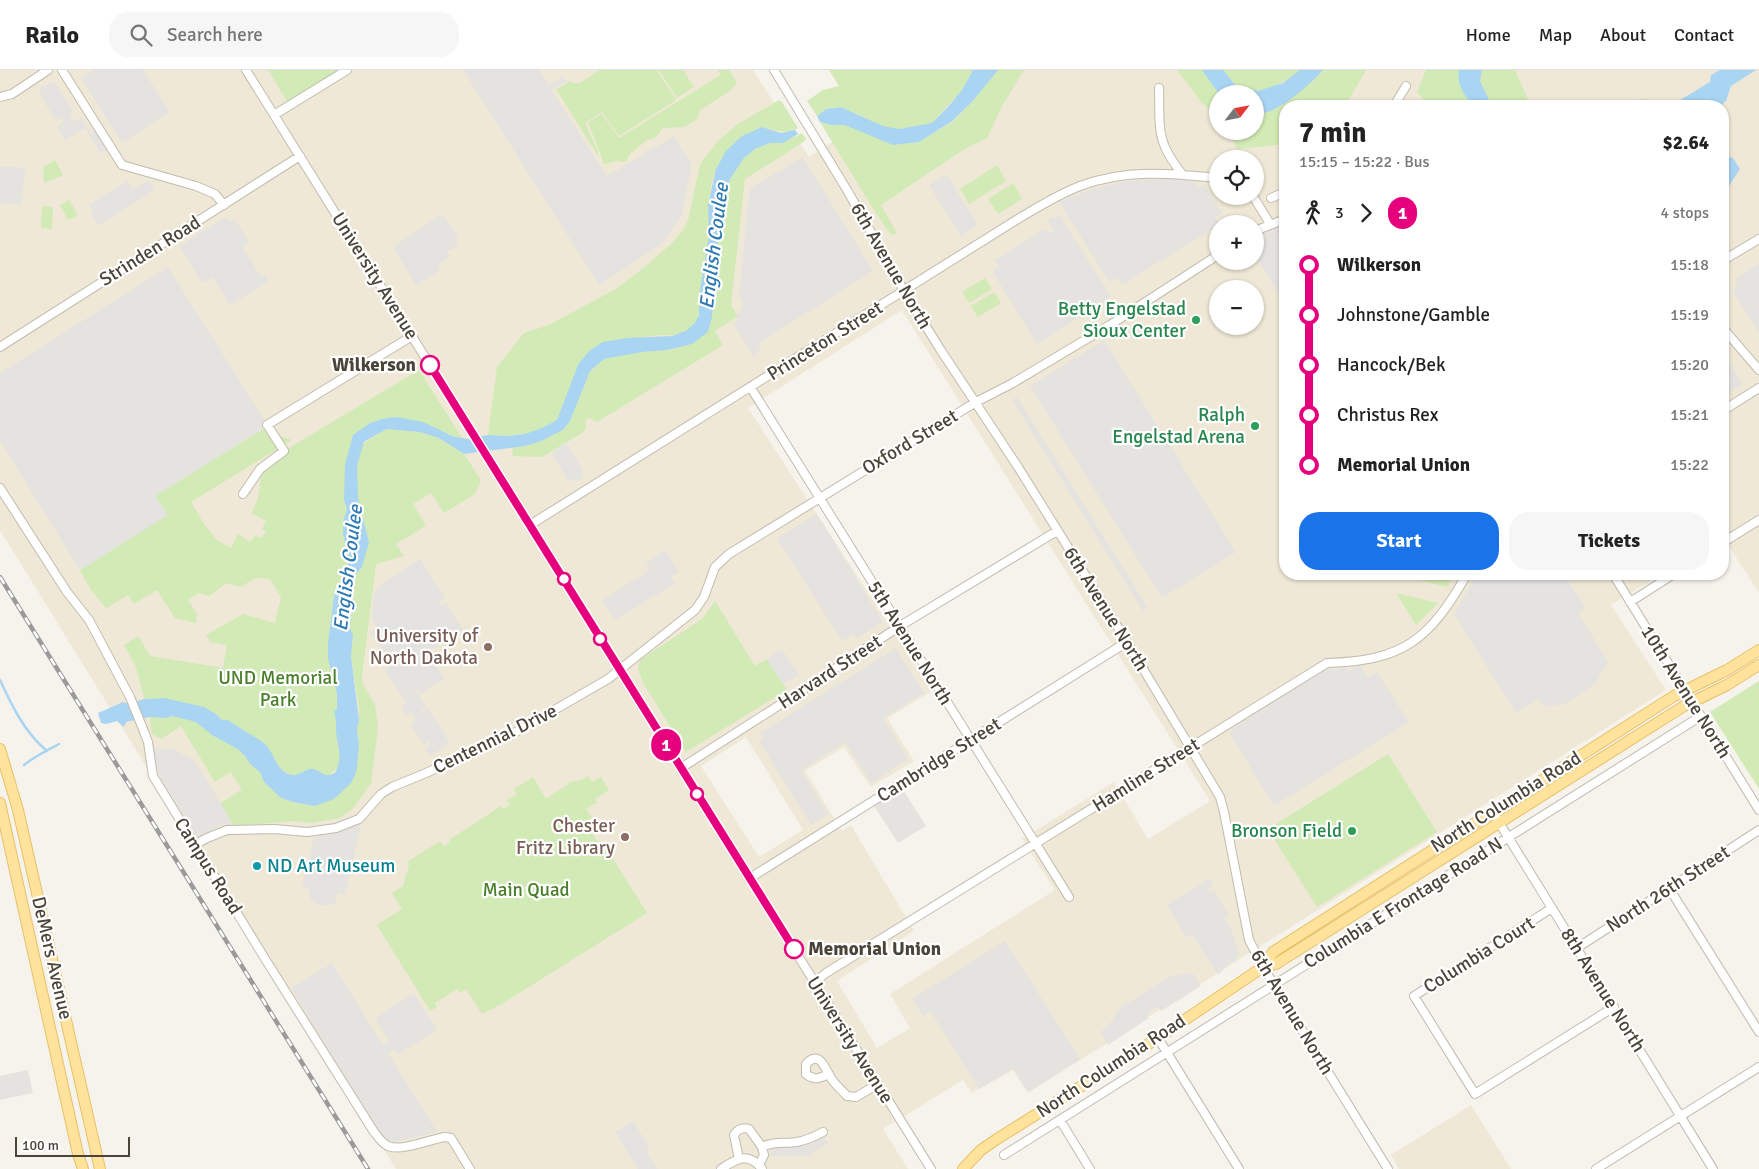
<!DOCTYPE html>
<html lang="en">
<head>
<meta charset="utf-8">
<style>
  body { margin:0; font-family:Signika,sans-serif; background:#f6f6f6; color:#222; height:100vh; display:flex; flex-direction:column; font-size:19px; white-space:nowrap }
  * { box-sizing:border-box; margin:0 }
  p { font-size:16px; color:#767676 }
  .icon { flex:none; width:28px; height:28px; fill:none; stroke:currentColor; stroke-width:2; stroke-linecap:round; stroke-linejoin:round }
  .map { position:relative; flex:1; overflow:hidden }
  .panel { position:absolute; left:1279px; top:30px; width:450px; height:480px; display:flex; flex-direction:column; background:#fff; border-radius:20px; box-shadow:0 1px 4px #0004 }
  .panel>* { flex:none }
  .badge { padding:0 10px; border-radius:16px; font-size:18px; line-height:32px }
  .needle { width:32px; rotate:58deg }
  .controls { position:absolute; left:1209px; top:15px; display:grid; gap:10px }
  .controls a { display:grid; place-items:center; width:55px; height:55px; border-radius:50%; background:#fff; box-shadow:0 1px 4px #0004; font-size:25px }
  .scale { position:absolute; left:15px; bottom:12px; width:115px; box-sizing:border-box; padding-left:5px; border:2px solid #4b4439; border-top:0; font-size:14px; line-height:18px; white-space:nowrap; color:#4b4439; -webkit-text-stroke:4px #fff; paint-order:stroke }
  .map>.badge { position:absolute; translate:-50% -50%; box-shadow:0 0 0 2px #fff }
  .legs { display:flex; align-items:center; gap:8px; height:55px; padding:0 20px; font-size:16px }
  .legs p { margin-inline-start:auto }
  .summary { display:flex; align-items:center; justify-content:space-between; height:85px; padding:0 20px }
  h1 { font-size:28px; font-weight:700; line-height:38px }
  .primary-button { display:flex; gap:10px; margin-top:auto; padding:10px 20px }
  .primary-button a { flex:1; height:58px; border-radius:20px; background:#1a73e8; color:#fff; font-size:20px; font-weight:700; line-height:58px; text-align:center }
  .primary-button a+a { background:#f6f6f6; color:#222 }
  ul { padding:0 20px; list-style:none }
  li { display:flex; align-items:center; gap:18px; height:50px; font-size:19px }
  li i { display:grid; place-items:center; width:8px; height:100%; margin:0 6px; background:currentColor }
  li i::after { content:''; width:12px; height:12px; margin:-6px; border:4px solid; border-radius:50%; background:#fff }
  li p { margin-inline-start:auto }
  li:first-child i { background:linear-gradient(#0000 50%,currentColor 0) }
  li:last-child i { background:linear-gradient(currentColor 50%,#0000 0) }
  header { display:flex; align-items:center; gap:30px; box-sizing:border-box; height:70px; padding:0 25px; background:#fff; border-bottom:1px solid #e0e0e0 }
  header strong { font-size:24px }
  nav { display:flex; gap:28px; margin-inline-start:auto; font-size:18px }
  .search { width:350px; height:45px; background:#f6f6f6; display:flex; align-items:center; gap:12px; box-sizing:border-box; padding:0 18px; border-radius:20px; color:#767676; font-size:19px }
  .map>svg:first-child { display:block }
</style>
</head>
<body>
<header>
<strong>Railo</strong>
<div class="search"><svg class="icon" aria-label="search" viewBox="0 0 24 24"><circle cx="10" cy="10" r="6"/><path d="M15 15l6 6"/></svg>Search here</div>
<nav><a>Home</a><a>Map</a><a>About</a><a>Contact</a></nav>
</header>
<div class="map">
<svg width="1759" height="1099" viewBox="0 0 1759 1099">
  <rect width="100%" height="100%" fill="#f6f3ec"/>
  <!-- education -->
  <path fill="#efe8d6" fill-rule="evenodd" d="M0,0h753l56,87 134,-87h816v523l-36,-56 -1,-431h-437v468h377l-51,31 55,85 -638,403 -15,-23 -41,23 -9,-13 -80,49 25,40h-512l-86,-137 -310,-502zM1218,24h37v37h-37zM1218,89h37v37h-37zM1218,154h37v37h-37zM1218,219h37v37h-37zM902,240l308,491 -62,38 -34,-57 -92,57 33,51 -165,104 20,34 -33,20 -40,-67 77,-50 -63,-106 -9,6 -37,-60 39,-24 27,40 43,-26 -27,-43 45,-27 -184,-283zM746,667l57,93 -44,27 -58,-91z
    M1471,1035l40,64h-112l-8,-14z"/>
  <!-- green -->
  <path fill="#d2eab5" d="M268,0h79l-57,36z
    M600,0h57l19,30 -57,36 -17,-24 -16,10v3l12,27v4l-42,-67 15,-8 2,2h7z
    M659,0h24l11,17 -17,11z
    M718,0h11l8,13 -7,8 -30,19 -3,9 -12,8 -22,1 -8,10 -8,2 -18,15 -2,6 -4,1 -6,-1 -13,3 -16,-42 14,-8 17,24 102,-63z
    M829,0h144l-11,20 -30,33 -33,6 -16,-3 -42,-19 -15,2 -9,7 -10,-15 16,-11 16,-4z
    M998,0h26l-22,36 -15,32 -24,12 -82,55 16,28 -6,2 -17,-25 -54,-88 11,3 14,-1 48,21 26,-3 33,-20 20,-20z
    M1177,0h25l17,24h-1l-1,22 -15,-13z
    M1223,0h77c-16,13 -44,30 -64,15 -5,-4 -9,-10 -13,-15z
    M1322,0h44l-16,28 -10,8h-55v36l-8,3 -40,4 -8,-18h26v-17h4c24,-12 46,-23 63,-44z
    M1426,0h35l3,23 9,13h-44l-12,-14z
    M1482,0h33l16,36h-39l-12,-25z
    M1644,29l13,7h-62z
    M779,30l3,2 16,26c-12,7 -24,2 -36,-1 -36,17 -50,36 -53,76 -1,12 1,23 0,34 -2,19 -7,38 -9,57 -2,10 1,21 -5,30 -14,17 -32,8 -50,13 -21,6 -46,19 -67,28l-21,55 -15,8 -17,6 -18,2 -19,-1 9,-68 27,-34 25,-8 67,-36 31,-24 25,-22 12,-14 5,-12 11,-53 18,-23 20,-17z
    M802,63l4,6 -4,4 -57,36 -14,126 7,11 -23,15 8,14 -126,77 -8,-4 -3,1v9l-4,5 -40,24 -29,-1 -1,-9 13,-1 14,-4 24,-12 7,-9 20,-50 14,-12 38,-7 25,-2 25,-6 22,-64 4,-37 12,-64 14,-21 11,-9 15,-6h13z
    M55,90l8,15 -19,8 -1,-16z
    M997,95l9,16 -37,23 -9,-15z
    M1013,113l9,16 -24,15 -10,-15z
    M69,130l9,15 -10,5 -8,-15z
    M42,136l11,1 -1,22 -11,-1z
    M985,208l7,11 -23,14 -7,-11z
    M994,222l7,11 -23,14 -7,-11z
    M419,300l43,68 -10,-2 -55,-19 -44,18 -9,65 3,10 -4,16 6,34 -15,36 -6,47v16l9,35 -1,37 5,24 -2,11 -9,9 -11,-2 -28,2 -9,-5 -16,-25 -44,-25 -6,-6 -52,-16 -20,1 -8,-32 -12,-22 14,-9 12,20 73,12 4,-23 -17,-3 -4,-7 37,-21 32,9 6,-26 -11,-18 -14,-1 -16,9 -13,-4 -18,13 -10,-3 -11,7 9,14 -1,9 -21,-5 -18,-28 -23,14 -6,-9 -22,13 -15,-18 -11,-20 87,-55 -12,-19 111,-69 10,8 16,5 -101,62 13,22 13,16 14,8 7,-14 13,8 4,-7 7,3 4,-7 -4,-2 4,-8 -15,-8c9,-14 9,-26 10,-42l23,-20z
    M387,359l33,3 19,6 25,16 17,26 -6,14 -31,19 -13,-20 -18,11 13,22 -30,18 8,12 -28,8 -14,112 1,9 12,19 3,24 -7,55 -18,26 -13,9 -28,5 -18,-2 -60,5 -14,-23 22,-13 -11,-18 -16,10 -34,-56 -20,13 -9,-5 -2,-17 17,1 5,-2 25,6 15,13 29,16 9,13 10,8 4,10 17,16 12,4 22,4 44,-61 -2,-16 2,-9v-12l-8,-52 2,-21 -4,-6 2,-17 -3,-19 6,-18 8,-8 7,-25 -10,-34 -4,-36 4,-24 6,-6z
    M1396,504h58l-7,13z
    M1396,523l42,10 -22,22z
    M715,531l40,65 12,-7 20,31 -101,62 -43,-69 -5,-14 2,-9 62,-41z
    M1759,611v108l-49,-77z
    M1388,684l49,78 -120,75 -49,-78z
    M588,706l4,6 9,-5 8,13 -14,9 2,3 -11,7 6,8 -7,5 18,28 3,-2 41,65 -144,90 -21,11 -16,-25 -6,4 -3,-4 -22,14 2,4 -7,4 -53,-86 25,-16 -10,-16 11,-7 6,-21 -2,-3 33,-21 4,5 6,-3 -1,-3 52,-34 2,3 7,-4 -3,-5 10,-6 -3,-5 19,-12 13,22 23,-15 -1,-2 11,-1z"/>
  <!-- parking -->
  <path fill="#e5e3e0" d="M94,0h49l27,42 -48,31 -41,-65z
    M463,0h76l10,15 14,-9 4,6 -16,7 56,87 67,-40 18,28 -10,51 -15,23 -11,10 -57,37z
    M55,12l18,29 -4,3 5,8 7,-5 10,16 6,-4 12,20 -8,5 -16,-26 -20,12 -8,-13 7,-5 -2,-4 -6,3 -17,-28 3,-7z
    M803,87l70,114 -114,72 2,4 -7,10 -20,-32 9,-21 -4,-8 10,-103 2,-5z
    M0,96l26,2 -5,37 -21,-2z
    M946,104l32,51 -17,11 -32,-51z
    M1169,108l25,2 4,7 6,-3 18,29 -7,4 5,7 -98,61 -5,-7 -8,4 -50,-80 33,-13 31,-7z
    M149,110l6,10 -57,36 -7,-11 3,-3 -5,-7 38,-24 6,8z
    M442,144l15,21 1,10 -11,7 3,5 -10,6 -2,9 -22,13 -23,-38z
    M1060,145l51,82 -74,47 -45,-73 7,-4 -4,-7 51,-32 3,5 5,-2 -7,-11 6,-4 2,2z
    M226,147l4,5 5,-3 14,23 -7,5 19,29 4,-2 4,7 -39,24 -18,-28 -10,6 -23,-37z
    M1285,154v80l-30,-49v-17z
    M1758,194l1,1v67l-27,-42 6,-4 -4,-7z
    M168,197l100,159 -113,70 13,19 -88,55 -80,-129v-68z
    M1104,270l132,212 -74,46 -132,-212z
    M1722,281l21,33 -20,13h-1z
    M1017,327l131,211 -5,3 -131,-211z
    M566,373l17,28 -1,8 -5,3 -2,-4 -6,4 -18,-29z
    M817,444l66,108 -27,17 -3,-5 -11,7 -65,-103z
    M665,480l14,22 -8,5 4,6 -60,37 -13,-20 48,-30 -4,-7z
    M420,489l25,39 -6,5 2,3 5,-3 17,27 -35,22 16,27 -24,15 -3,-5 -8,5 1,1 6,-4 10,16 -5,3 1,2 6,-3 22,34 -20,13 -5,-7 6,-5 -2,-3 -5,4 -13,-20 5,-5 -5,-8 -5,3 -5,-8 5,-4 -21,-33 14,-10 -3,-4 -7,4 -18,-28 6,-4 -5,-11 2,-23 4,-6 6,-6z
    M1482,504h82l22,34 -8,5 30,49 -13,22 -26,18 -14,4h-12l-4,-7 -23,14 -62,-99 19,-34z
    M896,578l28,45 -41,25 25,41 -37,24 -26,-41 -44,28 27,44 -17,11 -52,-84 4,-3 -3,-5z
    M782,579l17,26 -16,9 -16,-25z
    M1359,594l8,14 10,-6 32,50 -135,84 -44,-72 2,-5 95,-61 10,2 8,-5 3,6z
    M152,679h21l22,12 39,65 -12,-2 -24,15 -38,-62z
    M902,718l24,38 -28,17 -24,-37z
    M362,751l-17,74 -7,-2 -2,9 -8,4 -11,-1 -6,-5 -3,-12 -6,-1 12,-51 19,-3 15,-4z
    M1209,809l4,7 -5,3 2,4 4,-3 15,25 -5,3 8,14 7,22 -3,6 -6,3 -12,12 -25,-40 -6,3 -20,-33z
    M1005,871l75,118 -52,33 -15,-24 -34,21 -48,-77 -8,4 -11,-17z
    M332,893l51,82 6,-4 -14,-23 39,-25 23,37 -39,24 -3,-5 -7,4 49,79 -42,10 -8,-2 -8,-8 -88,-144z
    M1184,904h10l7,12 -40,25 -2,-4 -8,3 -4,5 2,3 -41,27 -7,-13 11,-11 4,-8 5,-6 48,-30z
    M28,1000l5,23 -33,7v-24z
    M633,1051l17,27 -4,3 11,18h-19l-23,-37z
    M824,1066l4,7 -19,13h-39v-11h40z"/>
  <!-- water -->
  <path fill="#a9d4f2" d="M973,0h25l-26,32 -21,20 -32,20 -26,3 -48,-20h-14l-11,-3 -3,-6 9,-7 15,-2 42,19 16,3 33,-6 14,-14 16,-19z
    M1202,0h21l13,16 22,5 25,-8 17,-13h23c-12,14 -49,47 -68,44v-20h-36z
    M1459,0h23l-2,11 12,25h-19c-8,-10 -17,-22 -14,-36z
    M1720,0h36l-25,16 -5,15 -6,5h-50l40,-24 1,-7z
    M762,57l19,6 14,-3 3,4 -15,9h-13l-15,6 -11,9 -14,21 -12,64 -6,74 -4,15 -16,12 -25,6 -25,2 -38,7 -14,12 -20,50 -7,9 -24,12 -14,4 -61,8 -25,-16 -19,-6 -33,-3 -22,12 -6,7 -2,16 1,34 11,44 -7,25 -11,13 -3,13 7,10 -4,9 -1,17 3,6 -2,21 8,64 -2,9 2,16 -2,23 -2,7 -4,8 -17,16 -19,7 -22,-4 -12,-4 -17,-16 -4,-10 -10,-8 -5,-8 -6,-6 -27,-15 -16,-13 -24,-6 -5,2 -17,-1 -24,5 -2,5 -7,-6 -11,3 -5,-1 -3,-10 25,-11 6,2 15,-5 20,-1 40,9 12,7 6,6h6c9,7 32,19 39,26 8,10 10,26 25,29 8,1 15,-8 22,-6 9,3 9,9 21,4 9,-18 2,-25 1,-43 0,-7 0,-12 -2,-19l3,-2v-15l-9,-35v-16l6,-47 13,-28 2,-8 -6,-26v-13l4,-11 -3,-10 1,-35 8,-30 17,-12 12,-4 15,-2 26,5 29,14 15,3 21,-4 19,1 18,-2 17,-6 15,-8 21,-55 11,-14 14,-9 24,-4 45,-2 14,-5 9,-8 4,-8v-19l10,-60 -1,-31 8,-36 10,-18 16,-15z
    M1730,87l3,1 7,11 -17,26v-27z"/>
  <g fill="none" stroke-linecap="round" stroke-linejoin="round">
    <!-- stream -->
    <path stroke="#a9d4f2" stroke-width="2.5" d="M356,395l6,-21
      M0,610c12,26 25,53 47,71
      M24,695c11,-9 22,-14 35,-21"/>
    <!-- minor casing -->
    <g stroke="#c2bbae" stroke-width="10">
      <path id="minor" d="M62,0l60,95 74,21 19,8 9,11
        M246,0l685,1099
        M774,0l73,120 57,101 36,58 78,118 109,175 93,155 4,15 25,128 14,27 125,202
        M1159,18c1,19 -2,41 6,59 4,10 11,19 17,27
        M0,27l12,-3 36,-24
        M1394,36l12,-20
        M274,45l73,-45
        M1253,126l17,28
        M1271,128l14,-6
        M1255,161l30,-12
        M1722,191l37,-22
        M1722,257l37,43
        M0,277l300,-191
        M751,318l318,509
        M1722,341l37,-23
        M267,355l145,-89
        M0,418l67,104 22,28 41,77 13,32 5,13 5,34 114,186 107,170c4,5 8,11 14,14 13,6 43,-7 57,-9l6,1 19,31
        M243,424l17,-25 24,-18 -16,-25
        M530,455l491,-308c19,-11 38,-23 59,-31 45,-17 90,-13 138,-8
        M1722,473l37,-23
        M1613,504l146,236
        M1630,532l44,-28
        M681,698l114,-73 105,-69 157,-95
        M1492,741l221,358
        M194,775l13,-7 20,-8 47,-1 33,3 29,-4 23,-9 22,-25 11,-7 34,-14 92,-42 90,-52 87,-69 9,-13 11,-30 14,-13 247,-152 37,-19 97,-58 108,-70
        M750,808l377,-236
        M1669,818l90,144
        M1552,838l-138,88 61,98 139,-87
        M1577,878l182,-118
        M815,912l11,-9 501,-310c77,-2 103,-24 140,-89
        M1158,968l81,131
        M829,1004c-9,4 -15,7 -23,0v-10c14,-15 19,5 25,14 4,7 11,12 16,18l9,1 22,-13
        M1060,1050l30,49
        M762,1077c11,-6 23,-3 35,-5 10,-2 17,-5 26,-10
        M1004,1085l697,-439
        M739,1089l-5,-24c4,-6 8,-8 15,-6l13,18 2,8 -5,10
        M721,1099c15,-10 27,-18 41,0
        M1596,1099l163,-102"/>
    </g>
    <!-- major casing -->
    <g stroke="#e6c16a" stroke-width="12">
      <path id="major" d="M0,679l18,61 82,359
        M0,733l78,351 5,15
        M1263,897l10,-15 401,-256 53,-26 32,-20
        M963,1099l18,-19 16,-11 161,-101 105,-71 13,-3 408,-258 43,-21 32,-20"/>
    </g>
    <!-- minor -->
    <use href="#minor" stroke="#fff" stroke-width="8"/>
    <!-- major -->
    <use href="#major" stroke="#ffe39c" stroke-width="10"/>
    <!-- rail casing -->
    <g stroke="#9a9a9a" stroke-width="4.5">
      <path id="rail" d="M0,507l368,592"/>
    </g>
    <!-- rail -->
    <use href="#rail" stroke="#fff" stroke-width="2.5" stroke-dasharray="8" stroke-linecap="butt"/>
  </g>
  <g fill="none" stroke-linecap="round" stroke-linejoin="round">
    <!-- line-1 casing -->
    <g stroke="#fff" stroke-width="11">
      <path id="line-1" d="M430,295l364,584"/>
    </g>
    <!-- line-1 -->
    <use href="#line-1" stroke="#e6007e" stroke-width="8"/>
  </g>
  <!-- markers -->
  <g fill="#2e9e5b" stroke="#fff" stroke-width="2">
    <circle cx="1196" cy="250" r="5"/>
    <circle cx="1255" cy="356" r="5"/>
    <circle cx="1352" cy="761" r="5"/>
  </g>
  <g fill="#fff" stroke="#e6007e" stroke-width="2.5">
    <circle cx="430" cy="295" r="9"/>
    <circle cx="564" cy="509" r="6"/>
    <circle cx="600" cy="569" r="6"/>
    <circle cx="697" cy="724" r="6"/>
    <circle cx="794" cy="879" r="9"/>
  </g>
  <g fill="#8d6e63" stroke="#fff" stroke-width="2">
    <circle cx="488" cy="577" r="5"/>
    <circle cx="625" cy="767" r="5"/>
  </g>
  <circle fill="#0f9aa8" stroke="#fff" stroke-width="2" cx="257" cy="796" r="5"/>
  <g text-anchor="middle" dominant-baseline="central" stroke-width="4.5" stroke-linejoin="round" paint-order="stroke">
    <!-- street labels -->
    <g font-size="19" fill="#4b4439" stroke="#fff">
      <text transform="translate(150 181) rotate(-32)">Strinden Road</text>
      <text transform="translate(891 196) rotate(60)">6th Avenue North</text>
      <text transform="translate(375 206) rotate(58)">University Avenue</text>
      <text transform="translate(825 271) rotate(-32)">Princeton Street</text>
      <text transform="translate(910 372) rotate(-31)">Oxford Street</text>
      <text transform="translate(1106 539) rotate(58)">6th Avenue North</text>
      <text transform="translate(910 573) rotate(58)">5th Avenue North</text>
      <text transform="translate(830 602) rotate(-33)">Harvard Street</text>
      <text transform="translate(1686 622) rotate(58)">10th Avenue North</text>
      <text transform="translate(495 669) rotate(-26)">Centennial Drive</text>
      <text transform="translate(939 690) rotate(-32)">Cambridge Street</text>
      <text transform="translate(1146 705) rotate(-32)">Hamline Street</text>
      <text transform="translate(1506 732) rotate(-32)">North Columbia Road</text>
      <text transform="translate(208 796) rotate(58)">Campus Road</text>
      <text transform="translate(1668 819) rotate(-33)">North 26th Street</text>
      <text transform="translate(1403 833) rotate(-32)">Columbia E Frontage Road N</text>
      <text transform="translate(1479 885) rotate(-32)">Columbia Court</text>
      <text transform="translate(52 888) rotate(77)">DeMers Avenue</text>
      <text transform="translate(1603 920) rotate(58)">8th Avenue North</text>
      <text transform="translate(1292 942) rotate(59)">6th Avenue North</text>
      <text transform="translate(850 970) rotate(58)">University Avenue</text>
      <text transform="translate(1111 996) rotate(-33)">North Columbia Road</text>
    </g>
    <!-- leisure labels -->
    <g font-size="19" fill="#27864d" stroke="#fff" text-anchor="end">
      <text x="1186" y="239">Betty Engelstad<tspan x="1186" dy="22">Sioux Center</tspan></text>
      <text x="1245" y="345">Ralph<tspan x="1245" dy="22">Engelstad Arena</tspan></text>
      <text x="1342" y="761">Bronson Field</text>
    </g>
    <!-- stop labels -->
    <g font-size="19" font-weight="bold" fill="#4b4439" stroke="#fff" text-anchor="end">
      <text x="416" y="295">Wilkerson</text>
      <text x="808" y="879" text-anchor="start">Memorial Union</text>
    </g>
    <!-- education labels -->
    <g font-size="19" fill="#785e54" stroke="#fff" text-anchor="end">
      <text x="478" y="566">University of<tspan x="478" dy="22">North Dakota</tspan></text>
      <text x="615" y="756">Chester<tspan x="615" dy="22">Fritz Library</tspan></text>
    </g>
    <!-- park labels -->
    <g font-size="19" fill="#4a7f2a" stroke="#fff">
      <text x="278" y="608">UND Memorial<tspan x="278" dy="22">Park</tspan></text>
      <text x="526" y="820">Main Quad</text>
    </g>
    <!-- culture labels -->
    <g font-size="19" fill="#0d838f" stroke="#fff" text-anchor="start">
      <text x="267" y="796">ND Art Museum</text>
    </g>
    <!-- water labels -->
    <g font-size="20" font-style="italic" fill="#2e7ab2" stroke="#fff">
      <text transform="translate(714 176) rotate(-83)">English Coulee</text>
      <text transform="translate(348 498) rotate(-83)">English Coulee</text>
    </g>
  </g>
</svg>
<div class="controls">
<a><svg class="needle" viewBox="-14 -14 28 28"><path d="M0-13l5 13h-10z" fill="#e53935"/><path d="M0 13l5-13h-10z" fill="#767676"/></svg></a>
<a><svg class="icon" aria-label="locate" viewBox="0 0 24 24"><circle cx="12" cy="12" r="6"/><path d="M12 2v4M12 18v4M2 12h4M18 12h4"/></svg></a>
<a>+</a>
<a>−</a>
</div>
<div class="scale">100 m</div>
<b class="badge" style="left:666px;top:675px;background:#e6007e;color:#fff">1</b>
<section class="panel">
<div class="summary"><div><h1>7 min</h1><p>15:15 – 15:22 · Bus</p></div><b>$2.64</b></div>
<div class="legs"><svg class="icon" aria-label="walk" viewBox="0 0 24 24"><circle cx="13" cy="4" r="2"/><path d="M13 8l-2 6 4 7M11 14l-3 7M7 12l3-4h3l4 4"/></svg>3<svg class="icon" aria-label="forward" viewBox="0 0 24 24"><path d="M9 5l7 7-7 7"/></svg><b class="badge" style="background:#e6007e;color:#fff">1</b><p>4 stops</p></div>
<ul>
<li><i style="color:#e6007e"></i><b>Wilkerson</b><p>15:18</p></li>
<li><i style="color:#e6007e"></i><span>Johnstone/Gamble</span><p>15:19</p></li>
<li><i style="color:#e6007e"></i><span>Hancock/Bek</span><p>15:20</p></li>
<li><i style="color:#e6007e"></i><span>Christus Rex</span><p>15:21</p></li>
<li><i style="color:#e6007e"></i><b>Memorial Union</b><p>15:22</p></li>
</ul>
<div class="primary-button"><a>Start</a><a>Tickets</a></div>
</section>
</div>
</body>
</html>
